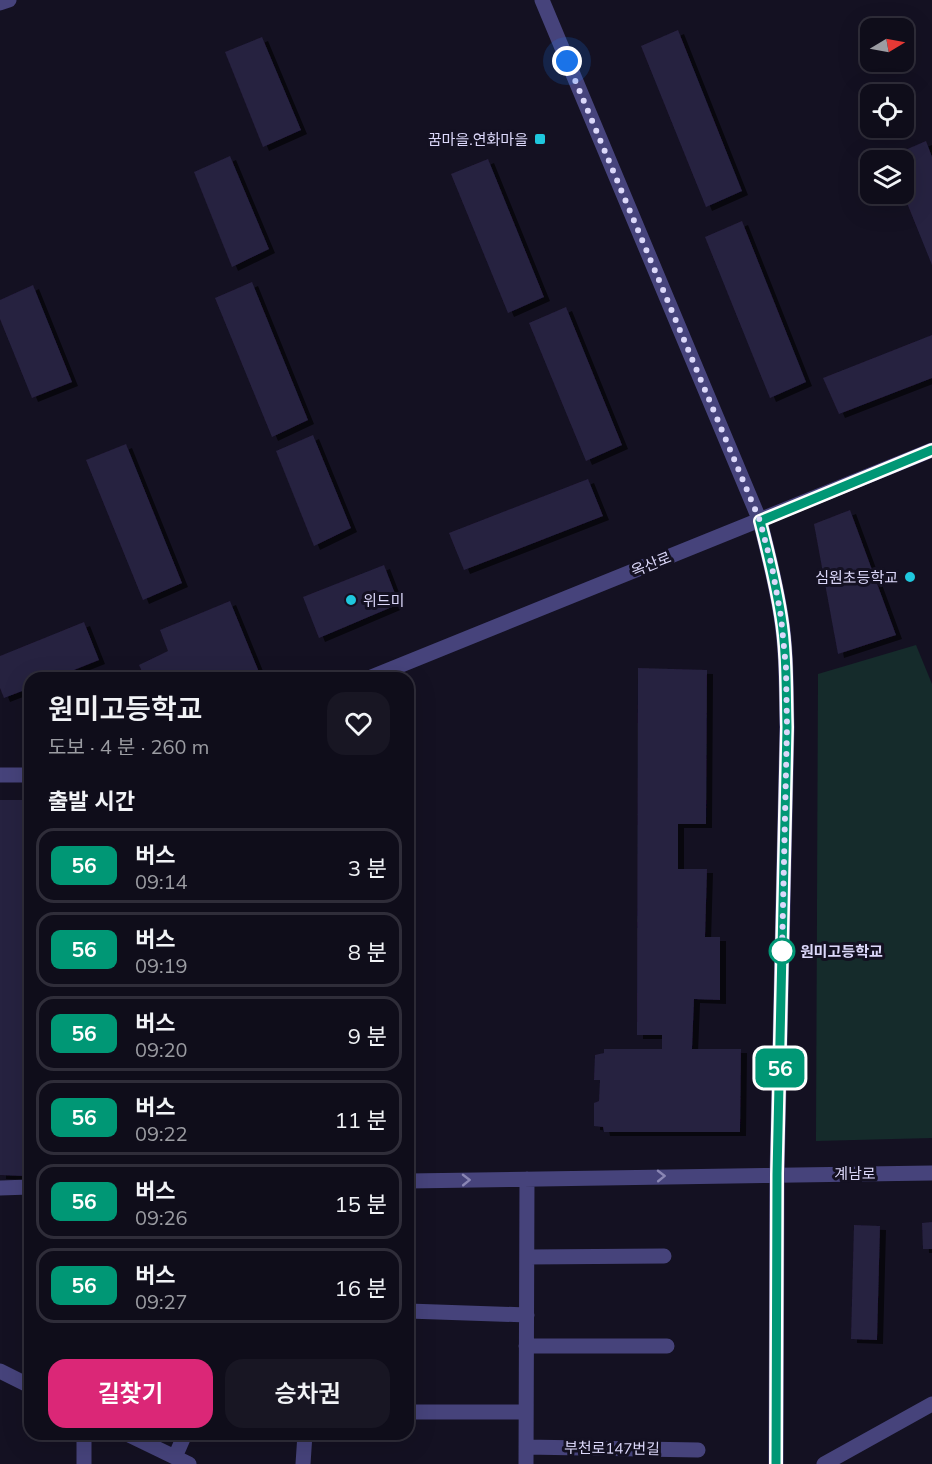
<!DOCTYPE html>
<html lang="ko">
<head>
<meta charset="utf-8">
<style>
  body { margin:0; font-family:Mulish,"Noto Sans KR",sans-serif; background:#181623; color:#f1f3f6; height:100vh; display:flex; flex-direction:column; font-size:22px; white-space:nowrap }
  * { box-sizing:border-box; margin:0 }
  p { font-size:20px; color:#9b9ca2 }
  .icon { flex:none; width:33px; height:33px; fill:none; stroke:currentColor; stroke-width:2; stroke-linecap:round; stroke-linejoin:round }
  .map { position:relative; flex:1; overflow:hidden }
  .details { position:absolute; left:24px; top:672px; width:390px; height:768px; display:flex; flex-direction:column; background:#0f0d1a; border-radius:18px; box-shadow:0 6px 24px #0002,0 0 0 2px #2f2d39 }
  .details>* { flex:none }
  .badge { padding:0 12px; border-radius:9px; font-size:21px; line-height:39px }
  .needle { width:39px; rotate:80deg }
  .fabs { position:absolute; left:860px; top:18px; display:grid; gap:12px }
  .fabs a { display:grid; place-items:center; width:54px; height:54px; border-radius:12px; background:#0f0d1a; box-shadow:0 6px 24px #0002,0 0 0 2px #2f2d39; font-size:30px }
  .you { position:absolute; width:30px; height:30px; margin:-15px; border:4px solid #fff; border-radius:50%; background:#1a73e8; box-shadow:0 0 0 9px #1a73e833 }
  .map>.badge { position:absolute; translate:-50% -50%; box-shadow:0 0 0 3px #fff }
  h2 { padding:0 24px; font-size:22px; line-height:54px }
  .round { display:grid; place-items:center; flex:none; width:63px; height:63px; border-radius:18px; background:#181623 }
  .overview { display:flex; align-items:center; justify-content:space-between; height:102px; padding:0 24px }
  h1 { font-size:28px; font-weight:600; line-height:45px }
  .cta { display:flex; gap:12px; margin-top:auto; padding:12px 24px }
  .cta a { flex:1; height:69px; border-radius:18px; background:#db2777; color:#fff; font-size:24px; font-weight:600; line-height:69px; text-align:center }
  .cta a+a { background:#181623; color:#f1f3f6 }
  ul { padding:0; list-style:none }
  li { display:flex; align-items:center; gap:18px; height:75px; margin:0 12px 9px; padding:0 12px; border:3px solid #2f2d39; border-radius:18px }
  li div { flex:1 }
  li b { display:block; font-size:22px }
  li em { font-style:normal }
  li .badge { min-width:66px; font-weight:700; text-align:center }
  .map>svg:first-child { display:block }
</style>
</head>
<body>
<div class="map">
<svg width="932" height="1464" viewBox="0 0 932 1464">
  <defs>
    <filter id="shadow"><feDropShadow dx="6" dy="4" stdDeviation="0" flood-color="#0009"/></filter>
  </defs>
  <rect width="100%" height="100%" fill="#141122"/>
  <!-- green -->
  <path fill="#152b2b" d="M916,645l16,39v454l-116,3 2,-467z"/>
  <!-- building -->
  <path fill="#272040" filter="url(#shadow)" d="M678,30l64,161 -36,16 -65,-161z
    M262,37l39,93 -38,17 -38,-95z
    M926,141l6,16v108l-29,-72v-33h-13l-1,-3z
    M230,156l39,93 -37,18 -38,-95z
    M488,159l56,138 -36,16 -57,-139z
    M742,221l64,161 -36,16 -65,-161z
    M252,282l56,138 -36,17 -57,-139z
    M33,285l39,97 -40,16 -32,-79v-19z
    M566,307l56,138 -36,16 -57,-138z
    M932,335v43l-93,36 -16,-36z
    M313,435l38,93 -37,18 -38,-95z
    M126,444l56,139 -39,17 -57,-140z
    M588,479l15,37 -139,54 -15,-37z
    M850,510l46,125 -58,19 -24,-130z
    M384,565l15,39 -80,34 -16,-41z
    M230,601l29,71 -16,6h-98l-6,-13 29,-14 -8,-21z
    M84,622l15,38 -45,18h-24v10l-26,10 -4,-10v-32z
    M638,668l69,2 -1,154h-28v45h29l-2,68h15v63l-26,-1 -2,50h49l-1,83h-136l-1,-5 -9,-1v-23l5,-2 1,-21h-6l1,-25 9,-2v-4h58v-14h-25z
    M0,800h30l-1,196h1v49l-4,-1 -2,132 -24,-1z
    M932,1222v27h-9l-1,-26z
    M854,1225l26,1 -3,114 -26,-1z"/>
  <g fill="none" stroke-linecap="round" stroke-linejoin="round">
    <!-- minor -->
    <path stroke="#46437b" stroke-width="15" d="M542,0l218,521c8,31 16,63 21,95 6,37 5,74 6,111l-10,447 -1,290
      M0,3l9,-3
      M369,678l563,-228
      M0,775h30
      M408,1181l524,-8
      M0,1188l30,-1
      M527,1257l137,-1
      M408,1311l119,4
      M526,1346h141
      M0,1371l30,15
      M408,1412h118
      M84,1434v30
      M127,1434l62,30
      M526,1447l172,3
      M175,1457l10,-23
      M303,1464l2,-30
      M526,1464l1,-285
      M824,1464l108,-60"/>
  </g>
  <!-- one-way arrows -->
  <defs><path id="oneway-chevron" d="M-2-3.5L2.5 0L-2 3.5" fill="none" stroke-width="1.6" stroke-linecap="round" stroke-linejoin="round" transform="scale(1.5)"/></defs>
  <g stroke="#8a86b4">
    <use href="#oneway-chevron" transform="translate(661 1176) rotate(-1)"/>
    <use href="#oneway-chevron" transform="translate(466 1180) rotate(-1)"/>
  </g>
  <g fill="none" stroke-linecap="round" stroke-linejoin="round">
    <!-- line casing -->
    <g stroke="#fff" stroke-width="14">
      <path id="line" d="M776,1464l1,-290 10,-447c-1,-37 0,-74 -6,-111 -5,-32 -13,-64 -21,-95l172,-71"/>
    </g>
    <!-- line -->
    <use href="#line" stroke="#009775" stroke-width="9"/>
    <!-- walk -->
    <path stroke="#dcd8fa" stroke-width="6" stroke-dasharray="0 10.8" d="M567,61l193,460 12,46 9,50 5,51 1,59 -5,224"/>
  </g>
  <!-- markers -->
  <g fill="#1fc8de" stroke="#141122" stroke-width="2">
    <rect x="534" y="133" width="12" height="12" rx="3"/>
    <circle cx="910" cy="577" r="6"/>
    <circle cx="351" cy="600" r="6"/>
  </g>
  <circle fill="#fff" stroke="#009775" stroke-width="3" cx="782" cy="951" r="12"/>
  <g text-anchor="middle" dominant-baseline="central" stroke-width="6" stroke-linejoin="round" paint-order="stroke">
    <!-- poi labels -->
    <g font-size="15" fill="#dcd8fa" stroke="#141122" text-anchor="end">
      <text x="528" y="139">꿈마을.연화마을</text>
      <text x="898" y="577">심원초등학교</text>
      <text x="363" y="600" text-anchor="start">위드미</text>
    </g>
    <!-- street labels -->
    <g font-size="15" fill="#dcd8fa" stroke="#141122">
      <text transform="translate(651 564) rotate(-22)">옥산로</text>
      <text x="855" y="1173">계남로</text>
      <text transform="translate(612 1448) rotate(1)">부천로147번길</text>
    </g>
    <!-- stop labels -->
    <g font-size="15" font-weight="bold" fill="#dcd8fa" stroke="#141122" text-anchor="start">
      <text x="800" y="951">원미고등학교</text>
    </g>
  </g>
</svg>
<div class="fabs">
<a><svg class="needle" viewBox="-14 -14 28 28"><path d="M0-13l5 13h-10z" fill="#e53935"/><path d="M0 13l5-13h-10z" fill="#9b9ca2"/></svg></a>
<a><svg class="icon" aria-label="locate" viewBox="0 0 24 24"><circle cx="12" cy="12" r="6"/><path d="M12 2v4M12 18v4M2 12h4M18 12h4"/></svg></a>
<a><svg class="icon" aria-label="layers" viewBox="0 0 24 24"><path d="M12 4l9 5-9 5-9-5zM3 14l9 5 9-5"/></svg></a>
</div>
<div class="you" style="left:567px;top:61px"></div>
<b class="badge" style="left:780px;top:1068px;background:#009775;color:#fff">56</b>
<section class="details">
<div class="overview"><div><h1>원미고등학교</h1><p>도보 · 4 분 · 260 m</p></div><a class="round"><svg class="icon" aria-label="heart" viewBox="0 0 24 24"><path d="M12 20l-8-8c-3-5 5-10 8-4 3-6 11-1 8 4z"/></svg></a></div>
<h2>출발 시간</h2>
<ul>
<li><span class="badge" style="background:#009775;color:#fff">56</span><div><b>버스</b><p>09:14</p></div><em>3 분</em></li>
<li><span class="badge" style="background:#009775;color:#fff">56</span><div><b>버스</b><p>09:19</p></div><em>8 분</em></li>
<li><span class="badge" style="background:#009775;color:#fff">56</span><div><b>버스</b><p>09:20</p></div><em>9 분</em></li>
<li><span class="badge" style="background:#009775;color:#fff">56</span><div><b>버스</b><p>09:22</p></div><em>11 분</em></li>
<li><span class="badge" style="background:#009775;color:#fff">56</span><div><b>버스</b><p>09:26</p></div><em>15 분</em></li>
<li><span class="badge" style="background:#009775;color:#fff">56</span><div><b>버스</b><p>09:27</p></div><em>16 분</em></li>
</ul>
<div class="cta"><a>길찾기</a><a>승차권</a></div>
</section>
</div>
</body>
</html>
